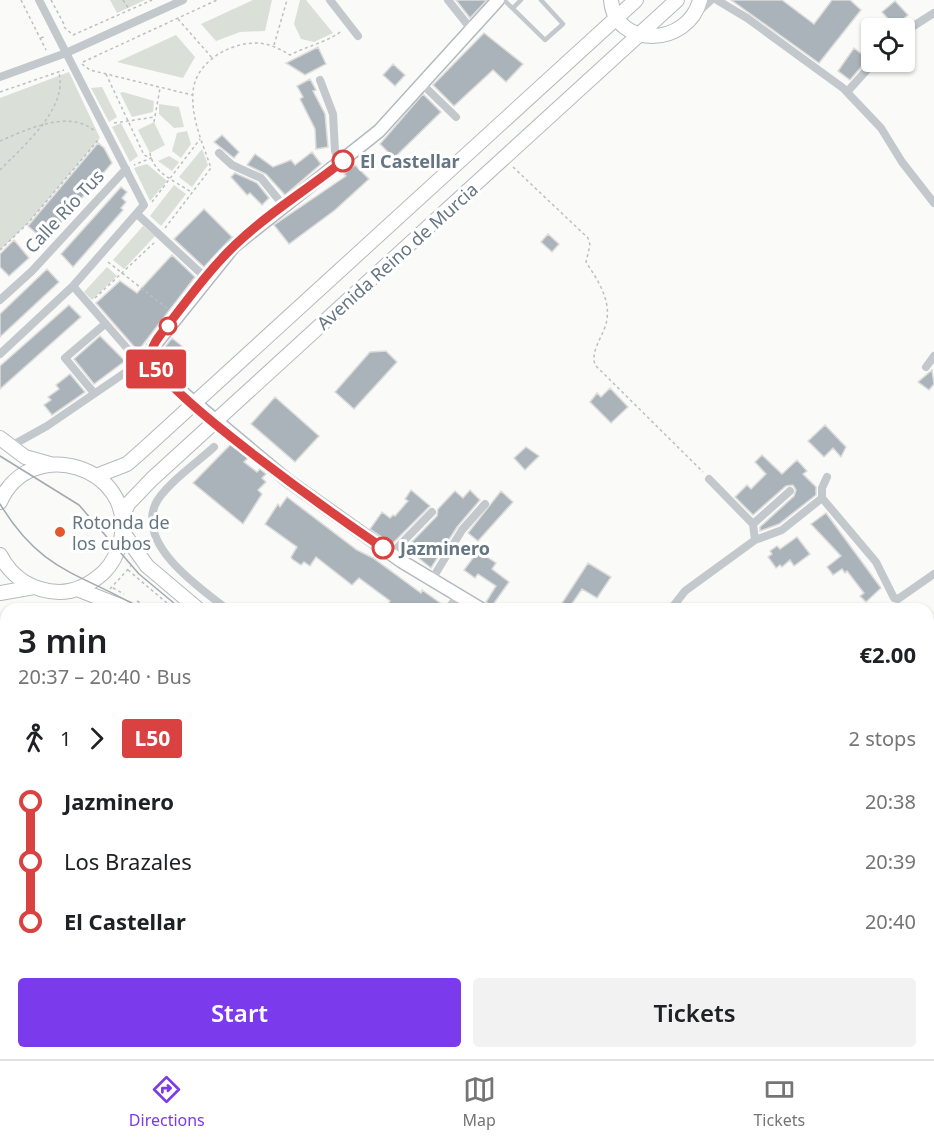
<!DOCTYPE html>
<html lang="en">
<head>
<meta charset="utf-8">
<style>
  body { margin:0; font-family:"Noto Sans",sans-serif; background:#f2f2f2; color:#202124; height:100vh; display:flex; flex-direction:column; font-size:22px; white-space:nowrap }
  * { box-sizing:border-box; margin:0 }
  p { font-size:20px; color:#757577 }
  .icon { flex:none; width:33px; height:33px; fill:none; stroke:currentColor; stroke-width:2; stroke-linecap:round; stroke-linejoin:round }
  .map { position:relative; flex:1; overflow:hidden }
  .panel { position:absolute; left:0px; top:603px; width:934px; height:456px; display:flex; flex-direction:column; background:#fff; border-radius:18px 18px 0 0; box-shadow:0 2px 4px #0004 }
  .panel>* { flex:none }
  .badge { padding:0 12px; border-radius:4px; font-size:21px; line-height:39px }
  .fabs { position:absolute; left:861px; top:18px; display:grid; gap:12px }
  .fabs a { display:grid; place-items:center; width:54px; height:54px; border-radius:6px; background:#fff; box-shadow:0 2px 4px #0004; font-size:30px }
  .map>.badge { position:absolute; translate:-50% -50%; box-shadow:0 0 0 3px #fff }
  .legs { display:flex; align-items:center; gap:9px; height:66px; padding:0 18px; font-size:20px }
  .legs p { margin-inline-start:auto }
  .summary { display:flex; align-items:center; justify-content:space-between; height:102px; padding:0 18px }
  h1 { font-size:33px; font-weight:600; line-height:45px }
  .action { display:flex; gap:12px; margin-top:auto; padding:12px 18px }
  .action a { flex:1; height:69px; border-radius:6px; background:#7c3aed; color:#fff; font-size:24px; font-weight:600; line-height:69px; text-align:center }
  .action a+a { background:#f2f2f2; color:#202124 }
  ul { padding:0 18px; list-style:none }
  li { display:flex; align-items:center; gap:21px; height:60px; font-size:22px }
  li i { display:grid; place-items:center; width:9px; height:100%; margin:0 8px; background:currentColor }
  li i::after { content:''; width:15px; height:15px; margin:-8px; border:4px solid; border-radius:50%; background:#fff }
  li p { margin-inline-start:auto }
  li:first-child i { background:linear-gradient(#0000 50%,currentColor 0) }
  li:last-child i { background:linear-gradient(currentColor 50%,#0000 0) }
  .tab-bar { display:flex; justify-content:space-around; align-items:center; height:84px; border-top:2px solid #e0e0e0; background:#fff; font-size:16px; color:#757577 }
  .tab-bar a { display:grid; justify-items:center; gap:3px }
  .tab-bar .selected { color:#7c3aed }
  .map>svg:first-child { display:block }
</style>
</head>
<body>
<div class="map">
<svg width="934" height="1059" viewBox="0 0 934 1059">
  <rect width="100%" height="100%" fill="#fafaf8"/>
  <!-- green -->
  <path fill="#dadfd7" d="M110,0h35l-28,13z
    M253,0h19l-7,31 -25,1 -24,9 -15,-17z
    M300,0h6l27,33 -19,9 -13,-3 -7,-15z
    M176,35l19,22 -12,21 -66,-16z
    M69,72l31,66 -72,85 -28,27v-152z
    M102,87l15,30 -8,5 -18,-34z
    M123,92l31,9 -1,11 -21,5 -12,-24z
    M159,104l20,3 5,20 -10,1 -15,-14z
    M154,122l11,23 -15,8 -12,-23z
    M121,123l17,33 -8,6 -18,-35z
    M187,131l4,13 -10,14 -9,-7 5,-18z
    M202,149l6,16 -16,22 -13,-10z
    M169,156l10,6 -7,9 -14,-10z
    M147,164l20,17 -17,20 -16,-33z
    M174,185l12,9 -25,32 -11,-10z
    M143,226l12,10 -31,33 -11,-9z
    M107,267l10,9 -25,24 -8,-8z"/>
  <!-- building -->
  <path fill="#aab3b9" stroke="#dcdcda" stroke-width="1.5" d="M456,0h31l-17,18z
    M731,0h51l32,24 18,-24h18l11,10 -42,53z
    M895,1l13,14 -13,12 -13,-15z
    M484,33l39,31 -17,18 -13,-12 -39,36 -21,-21z
    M318,47l8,17 -21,11 -19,-12z
    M854,48l14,11 -18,21 -12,-9z
    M393,64l12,11 -10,11 -12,-11z
    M310,79l6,11 -3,1 12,23 3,33 -12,2 -1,-20 -15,-30 3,-2 -6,-11z
    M423,94l18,18 -47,46 -14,-14z
    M222,135l17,17 -5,6 -20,-16z
    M98,143l6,5 8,15 -67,78 -17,-15z
    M312,152l9,12 -36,31 -19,-21 -19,-9 8,-11 18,13 18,-7 4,5z
    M355,165l14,14 -34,31 -46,34 -15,-19 72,-49 -2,-2z
    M235,173l22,10 12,15 -7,7 -12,-12 -3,2 -16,-18z
    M121,187l6,5 -5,6 4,4 -5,6 2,2 -50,57 -12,-13z
    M204,209l28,28 -28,30 -30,-28z
    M548,234l11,10 -7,8 -11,-10z
    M14,240l15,18 -20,18 -9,-9v-13z
    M172,255l23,22 -57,74 -42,-48 24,-22 17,12z
    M47,269l12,13 -59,55v-23z
    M69,305l12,12 -81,72v-23z
    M100,336l25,25 -31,23 -20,-25z
    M172,338l16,13 -5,6 -6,-4 -7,9 -9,-6v-4z
    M386,351l11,11 -43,47 -19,-17 35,-40z
    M932,370l2,14 -5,6 -11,-8z
    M70,374l15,18 -33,23 -8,-10 7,-5 -3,-3 11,-8 -3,-4z
    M610,388l18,19 -17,16 -21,-21 7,-9 4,4z
    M275,397l44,39 -24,26 -44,-38z
    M825,425l21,22 -5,10 -8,-9 -9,9 -16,-16z
    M231,444l17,14 -4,4 13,10 3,-3 6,5 -4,4 4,4 -8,8 4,4 -19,30 -50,-41z
    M526,447l13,9 -14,14 -11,-12z
    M762,455l20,19 15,-14 10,11 -4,3 13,13v8l-37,29 -19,7v-4l34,-31 2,-6 -3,-5 -7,1 -33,29 -18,-18 12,-12 4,4 15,-15 -11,-12z
    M411,490l19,16 -38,38 -22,-15 12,-17 8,6 3,-3 2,1 13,-15 -3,-2z
    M470,490l10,10 -23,27 -26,41 -25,-20 31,-32 1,-7 14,-15 3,-3 8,7z
    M501,491l12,11 -35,39 -10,-8z
    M287,497l70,53 16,8 48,35 1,-3 21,15 -1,4h-57l5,-8 -31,-23 -7,7 -36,-28 -6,9 -6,-4 -3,3 -9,-6 -1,-2 6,-10 -32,-23 13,-20 2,3z
    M826,513l55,75 -15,14 -6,-6 4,-3 -17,-22 -2,2 -3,-4 -9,6 -6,-8 14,-11 -30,-32z
    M797,537l13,17 -16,12 -4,-6 -8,7 -2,-2 -4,3 -8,-11 4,-3 -2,-3 7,-5 3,3z
    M478,551l18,12 -4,6 17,13 -17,24 -6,-4 10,-16 -18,-12 -3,4 -11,-8z
    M588,563l23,14 -14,21 -15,-9 -13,19 -7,-5z"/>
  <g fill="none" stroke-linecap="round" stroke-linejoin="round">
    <!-- secondary casing -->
    <g stroke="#b3babf" stroke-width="15">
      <path id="secondary" d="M481,609l-80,-48 -114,-81 -128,-107 -7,-12 1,-14 81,-101 145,-115 119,-131
        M928,911l6,8"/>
    </g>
    <!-- primary casing -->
    <g stroke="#b5babe" stroke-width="16">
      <path id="primary" d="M611,0c4,49 77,47 89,0
        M0,438l25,19 25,7
        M96,476l31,-12 16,-14 493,-450
        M0,502c30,-68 137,-36 121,38 -3,12 -8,23 -17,32 -12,11 -28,20 -45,20 -26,-1 -47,-14 -59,-37
        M122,517l6,-13 24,-25 525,-479
        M122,531l25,35 51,43
        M77,589l51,20
        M0,593l34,-6
        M928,1043l6,4
        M864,1053l10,6"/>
    </g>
    <!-- path -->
    <path stroke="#bbbfc2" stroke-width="1.5" stroke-dasharray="3 3" stroke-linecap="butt" d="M21,0l25,50
      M51,0l14,26
      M123,0l6,9
      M178,19l35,40
      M64,27l9,8 79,-35
      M41,38l5,-2
      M274,45l13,-45
      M83,62l134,-62
      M82,64l8,6 102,25
      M106,74l38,81 7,3 -17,7
      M0,92l64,-22
      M154,122l6,-34
      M114,123l41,-6
      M0,141c26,-11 70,-33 96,-9
      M150,153c3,20 25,28 41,39
      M513,167l75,71 2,7 -4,17c11,17 24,36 21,57 -2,16 -17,30 -12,46l108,107
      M0,170c23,-24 68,-61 59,-97
      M152,202l48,-63
      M165,228l46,-60c-8,-24 -20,-49 -18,-76 2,-29 35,-49 63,-49 13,0 24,6 34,12 17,-9 35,-12 52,-24
      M0,250l28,-27 71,-84
      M108,262l60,47
      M95,298l60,-56
      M128,570l46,39
      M113,588l11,6
      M110,589l21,-23
      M137,601l14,8
      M928,819l6,-8"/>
    <!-- lane -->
    <path stroke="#c3c8cc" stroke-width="4.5" d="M504,0l41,40 18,-16 -22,-24
      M513,8l8,-8"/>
    <!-- street -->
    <path stroke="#c3c8cc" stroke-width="8" d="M330,0l28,36
      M448,0l23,29
      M717,0l30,18 96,70 38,40 21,34 32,41
      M697,13l14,-13
      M904,32l30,-19
      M0,77l66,-24 117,-53
      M320,80l13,34 2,37 5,13
      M421,83l35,34
      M847,92l27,-30
      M219,153l13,12 29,13 22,27
      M137,214l69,64
      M73,286l66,76
      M0,300l32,-29 94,-102
      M0,354l73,-68 71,-81 -105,-205
      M926,367l8,-11
      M94,393l-29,-35 40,-34
      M11,446l36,-20 104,-71
      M214,447c-15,14 -52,40 -59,58 -17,41 45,83 72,104
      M827,477l-5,11v10l54,64 18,36 4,1 36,-25
      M709,479l44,45 2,16
      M753,524l37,-33
      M391,554l41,-42
      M431,581l31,-51 23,-26
      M448,609l10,-13
      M671,609l14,-18 70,-51 27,-10 40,-32
      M0,634l6,-7
      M928,1026l6,3
      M834,1053l10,6"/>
    <!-- secondary -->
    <use href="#secondary" stroke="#fff" stroke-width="12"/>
    <!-- primary -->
    <use href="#primary" stroke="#fff" stroke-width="14"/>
    <!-- tram -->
    <path stroke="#a2aab0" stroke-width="1.5" d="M0,456l79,49 60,69 42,35
      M0,504c42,69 79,68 142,105
      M889,1053l10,6
      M914,1053l10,6"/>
  </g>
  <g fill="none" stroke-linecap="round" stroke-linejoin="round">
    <!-- line-1 casing -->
    <g stroke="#fff" stroke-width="14">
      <path id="line-1" d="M343,161c-36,29 -75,52 -108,84 -23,22 -44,50 -64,76 -7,10 -20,22 -20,35 0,31 198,169 232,192"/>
    </g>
    <!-- line-1 -->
    <use href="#line-1" stroke="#da4241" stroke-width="9"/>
  </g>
  <!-- markers -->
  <g fill="#fff" stroke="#da4241" stroke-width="3">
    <circle cx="343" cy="161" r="10"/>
    <circle cx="168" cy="326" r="8"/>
    <circle cx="383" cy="548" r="10"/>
  </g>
  <circle fill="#e4572e" stroke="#fff" stroke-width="2" cx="60" cy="532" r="6"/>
  <g text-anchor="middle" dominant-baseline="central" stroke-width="6" stroke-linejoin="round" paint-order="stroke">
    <!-- stop labels -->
    <g font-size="18" font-weight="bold" fill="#657683" stroke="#fff" text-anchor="start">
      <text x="360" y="161">El Castellar</text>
      <text x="400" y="548">Jazminero</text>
    </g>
    <!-- street labels -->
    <g font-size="18" fill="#657683" stroke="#fff">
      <text transform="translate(64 211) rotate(-47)">Calle Río Tus</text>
      <text transform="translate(397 256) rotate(-42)">Avenida Reino de Murcia</text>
    </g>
    <!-- poi labels -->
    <g font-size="18" fill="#657683" stroke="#fff" text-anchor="start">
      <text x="72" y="522">Rotonda de<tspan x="72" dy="21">los cubos</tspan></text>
    </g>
  </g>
</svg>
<div class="fabs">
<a><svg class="icon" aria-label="locate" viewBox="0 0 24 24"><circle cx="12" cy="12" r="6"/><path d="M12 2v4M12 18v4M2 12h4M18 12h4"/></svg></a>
</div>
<b class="badge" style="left:156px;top:369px;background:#da4241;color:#fff">L50</b>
<section class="panel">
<div class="summary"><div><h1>3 min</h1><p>20:37 – 20:40 · Bus</p></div><b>€2.00</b></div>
<div class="legs"><svg class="icon" aria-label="walk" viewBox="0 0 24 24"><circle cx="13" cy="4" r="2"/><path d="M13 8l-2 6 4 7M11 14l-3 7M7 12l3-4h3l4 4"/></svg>1<svg class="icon" aria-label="forward" viewBox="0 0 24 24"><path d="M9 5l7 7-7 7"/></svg><b class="badge" style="background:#da4241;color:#fff">L50</b><p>2 stops</p></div>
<ul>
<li><i style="color:#da4241"></i><b>Jazminero</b><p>20:38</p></li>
<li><i style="color:#da4241"></i><span>Los Brazales</span><p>20:39</p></li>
<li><i style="color:#da4241"></i><b>El Castellar</b><p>20:40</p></li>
</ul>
<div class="action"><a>Start</a><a>Tickets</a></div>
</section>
</div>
<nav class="tab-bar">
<a class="selected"><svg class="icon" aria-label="directions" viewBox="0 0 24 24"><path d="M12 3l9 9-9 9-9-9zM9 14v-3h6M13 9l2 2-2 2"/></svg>Directions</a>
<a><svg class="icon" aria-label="map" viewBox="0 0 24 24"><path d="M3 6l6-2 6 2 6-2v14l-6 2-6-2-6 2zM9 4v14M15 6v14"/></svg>Map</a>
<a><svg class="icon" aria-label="tickets" viewBox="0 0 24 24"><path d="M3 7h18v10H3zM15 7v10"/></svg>Tickets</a>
</nav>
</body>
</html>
